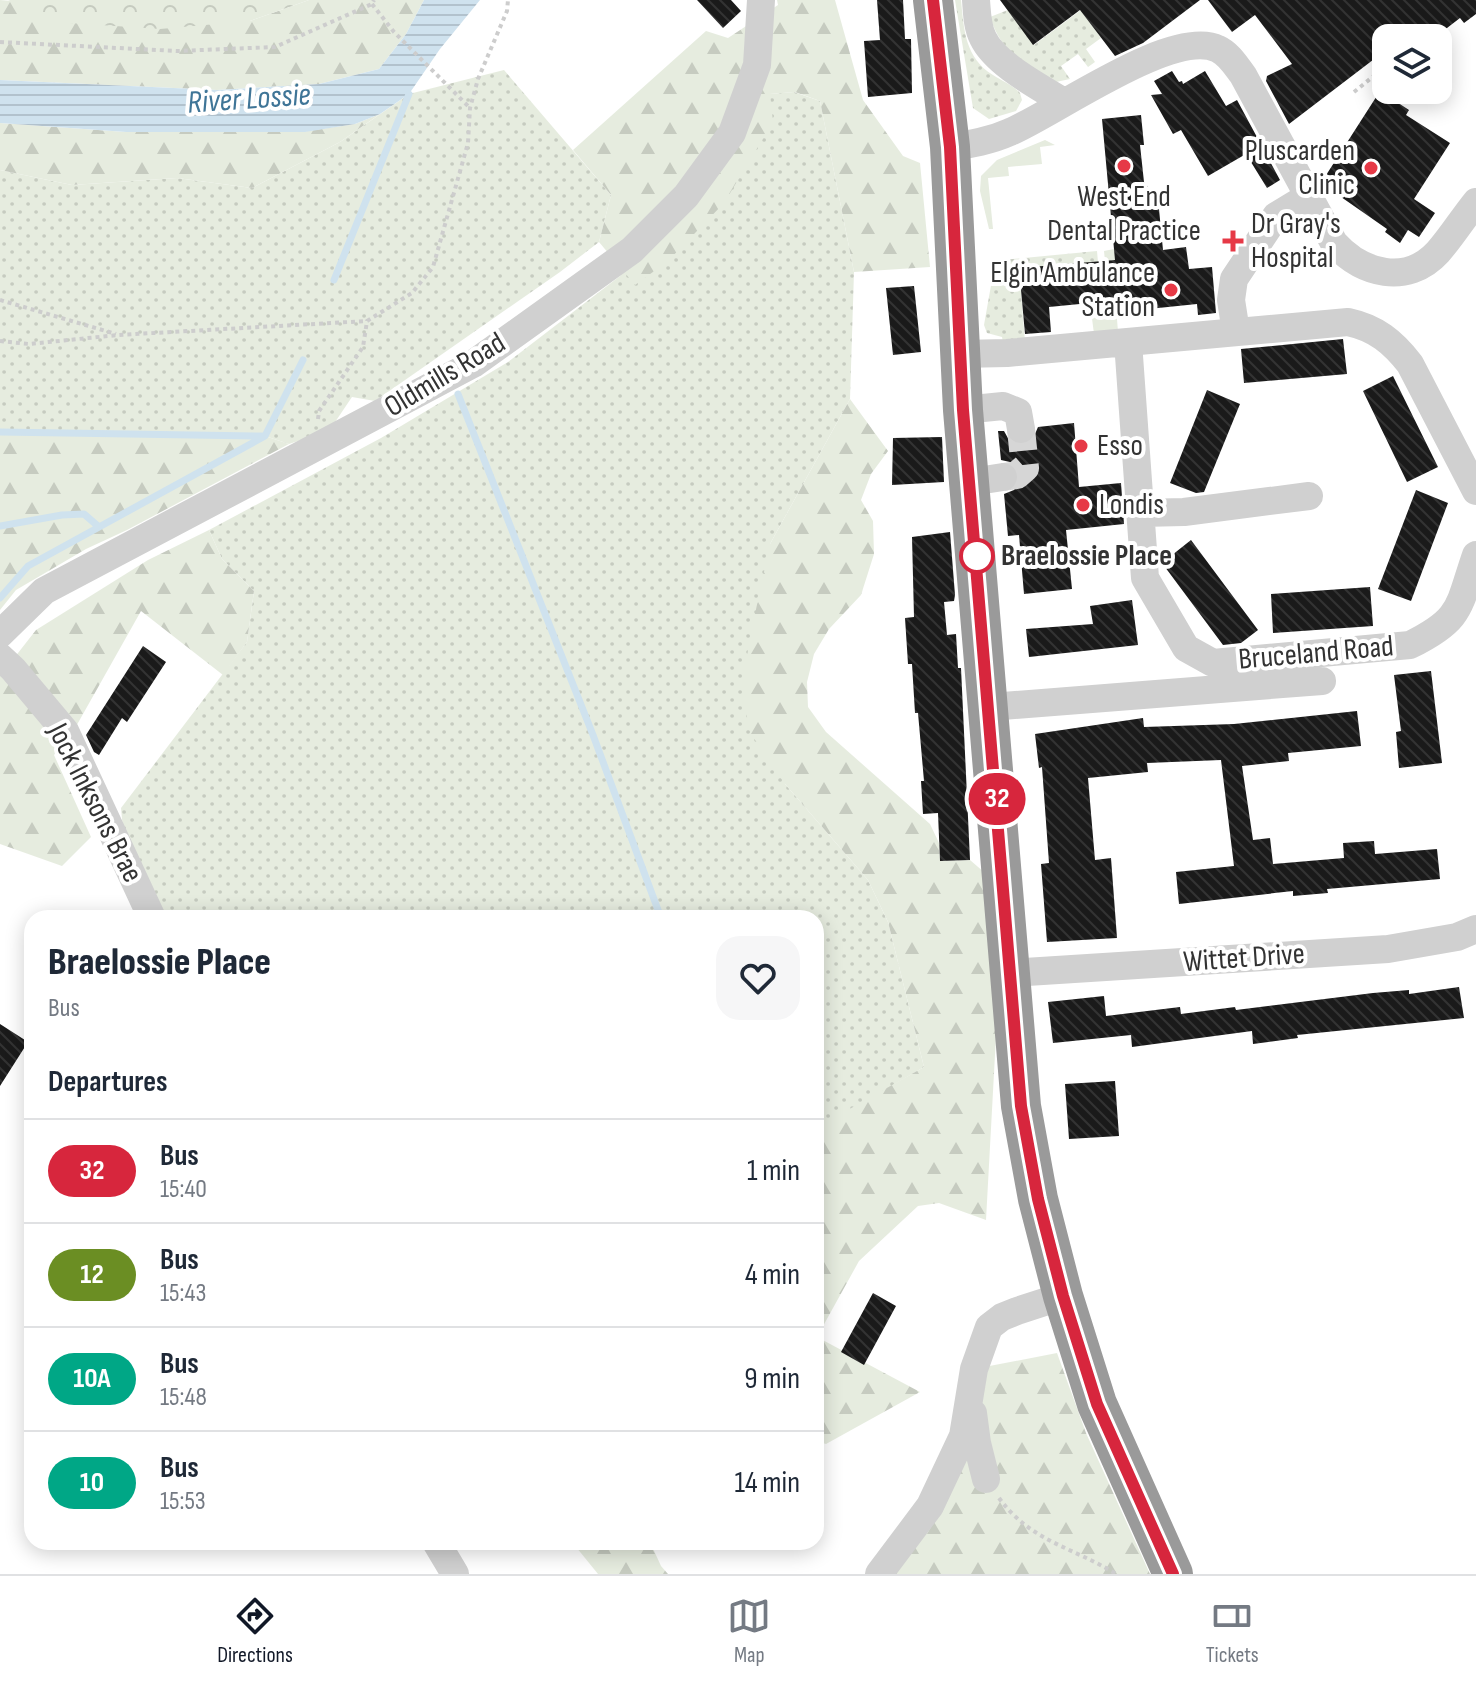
<!DOCTYPE html>
<html lang="en">
<head>
<meta charset="utf-8">
<style>
  body { margin:0; font-family:"Sofia Sans Condensed",sans-serif; background:#f6f6f7; color:#1f2937; height:100vh; display:flex; flex-direction:column; font-size:30px; white-space:nowrap }
  * { box-sizing:border-box; margin:0 }
  p { font-size:26px; color:#747a83 }
  .icon { flex:none; width:44px; height:44px; fill:none; stroke:currentColor; stroke-width:2; stroke-linecap:round; stroke-linejoin:round }
  .map { position:relative; flex:1; overflow:hidden }
  .sheet { position:absolute; left:24px; top:910px; width:800px; height:640px; display:flex; flex-direction:column; background:#fff; border-radius:24px; box-shadow:0 4px 20px #0003 }
  .sheet>* { flex:none }
  .badge { padding:0 16px; border-radius:26px; font-size:28px; line-height:52px }
  .fabs { position:absolute; left:1372px; top:24px; display:grid; gap:16px }
  .fabs a { display:grid; place-items:center; width:80px; height:80px; border-radius:16px; background:#fff; box-shadow:0 4px 20px #0003; font-size:40px }
  .map>.badge { position:absolute; translate:-50% -50%; box-shadow:0 0 0 4px #fff }
  h2 { padding:0 24px; font-size:30px; line-height:72px }
  .round { display:grid; place-items:center; flex:none; width:84px; height:84px; border-radius:24px; background:#f6f6f7 }
  .headline { display:flex; align-items:center; justify-content:space-between; height:136px; padding:0 24px }
  h1 { font-size:38px; font-weight:800; line-height:60px }
  ul { padding:0; list-style:none }
  li { display:flex; align-items:center; gap:24px; height:104px; padding:0 24px; border-top:2px solid #e0e1e3 }
  li div { flex:1 }
  li b { display:block; font-size:30px }
  li em { font-style:normal }
  li .badge { min-width:88px; font-weight:700; text-align:center }
  .menu { display:flex; justify-content:space-around; align-items:center; height:112px; border-top:2px solid #e0e1e3; background:#fff; font-size:22px; color:#747a83 }
  .menu a { display:grid; justify-items:center; gap:4px }
  .menu .current { color:#111827 }
  .map>svg:first-child { display:block }
</style>
</head>
<body>
<div class="map">
<svg width="1476" height="1574" viewBox="0 0 1476 1574">
  <defs>
    <pattern id="grass-dots" width="8" height="8" patternUnits="userSpaceOnUse" patternTransform="scale(2)"><rect width="8" height="8" fill="#e6ecdf"/><path d="M2 2h.1M6 6h.1" fill="none" stroke="#c6cbc0" stroke-width="1.8" stroke-linecap="round"/></pattern>
    <pattern id="forest-firs" width="22" height="20" patternUnits="userSpaceOnUse" patternTransform="scale(2)"><rect width="22" height="20" fill="#e6ecdf"/><path d="M5 1l3.5 6h-7zM16 11l3.5 6h-7z" fill="#c6cbc0"/></pattern>
    <pattern id="park-crowns" width="20" height="18" patternUnits="userSpaceOnUse" patternTransform="scale(2)"><rect width="20" height="18" fill="#e6ecdf"/><path d="M2 6a3 3 0 1 1 6 0M12 15a3 3 0 1 1 6 0" fill="none" stroke="#c6cbc0"/></pattern>
    <pattern id="water-rules" width="6" height="5" patternUnits="userSpaceOnUse" patternTransform="scale(2)"><rect width="6" height="5" fill="#cfe2ee"/><path d="M0 2.5h6" fill="none" stroke="#b2c2cd"/></pattern>
    <pattern id="building-back-hatch" width="6" height="6" patternUnits="userSpaceOnUse" patternTransform="scale(2)"><rect width="6" height="6" fill="#1a1a1a"/><path d="M-1 5l2 2M0 0l6 6M5-1l2 2" fill="none" stroke="#333"/></pattern>
  </defs>
  <rect width="100%" height="100%" fill="#fff"/>
  <!-- grass -->
  <path fill="url(#grass-dots)" d="M955,0h6c3,30 4,58 32,75 9,6 20,10 27,18l2,7 -6,11 -27,8 -16,-11z
    M1008,10l26,35 47,-35 20,28 -15,11 9,13 -7,5 -10,-13 -17,12 9,13 -14,3c-33,-21 -53,-26 -66,-65z
    M504,70l107,125 -12,47 -39,30 -185,129 -23,-4 -23,34 -40,13 -24,-8 -265,-4v-262l72,15 105,-7 75,10 88,-46 69,-48z
    M794,92l26,9 34,171 -4,127 -80,145 15,240 83,96 20,42 36,145 -108,63v-212h-664l-26,-56 -5,-54 126,-166 7,-51 -32,-32 -13,-29 172,-92 127,-76 112,-86 150,-182z
    M1097,251l1,11 -79,7 6,72 -22,2 -1,-6 -15,-4 -3,-8 9,-51 -1,-13z"/>
  <!-- forest -->
  <path fill="url(#forest-firs)" d="M0,0l250,21 59,-21h115l-18,34 -27,35 -60,15 -102,6 -217,-10z
    M777,0h58l28,100 40,56 17,7 10,104 -76,5 -34,-171 -25,-9 -25,2 3,28 -49,81 -56,58 -33,24 -36,-43 12,-47 -38,-45 133,-119 22,7 50,-33z
    M380,114l-40,28 -88,46 -75,-10 -105,7 -72,-15v-47l126,9h175l54,-8z
    M850,399l38,52 -17,23 -10,26 12,21 1,33 -13,41 -32,34 -15,25 -7,28 1,25 18,25 104,92 9,19 1,18 30,-1 15,13 12,145 -11,202 -47,-17 -21,3 -59,55 -42,76 103,55 -94,52 -10,-3v-313l108,-61 -36,-145 -20,-42 -83,-96 -34,-50 -9,-38 7,-54 21,-98z
    M0,432l265,4 24,8 -162,86 -41,19 -70,41 -16,20z
    M209,530l13,29 32,32 -7,51 -24,33 -82,-64 -67,119 -20,25 37,82 -29,29 -62,-22v-168l36,-46 112,-70z
    M1057,1353l29,80 64,141h-271l51,-68 44,-137z
    M572,1542h78l11,24 7,8h-70z"/>
  <!-- park -->
  <path fill="url(#park-crowns)" d="M8,0h301l-59,21 -90,8 -105,-7z"/>
  <!-- garden -->
  <path fill="#e6ecdf" d="M1045,140l10,5 -15,2 2,17 -34,3 1,9 -21,2 5,51h-4l-9,-38 1,-15 16,-16z
    M1114,245l12,31 2,28 -12,2 2,26 -24,2 -4,-31 16,-32 -2,-20 10,-2z"/>
  <!-- water -->
  <path fill="url(#water-rules)" d="M424,0h56l-40,49 -31,45 -29,20 -25,10 -50,8h-179l-126,-9v-43l217,10 102,-6 60,-15 27,-35z"/>
  <g fill="none" stroke-linecap="round" stroke-linejoin="round">
    <!-- stream -->
    <path stroke="#cfe2ee" stroke-width="7" d="M334,280l75,-186
      M458,394l135,341 68,183
      M0,432l262,4
      M0,526l62,-11 22,-1 15,13
      M0,598l28,-32 237,-130 38,-76"/>
  </g>
  <!-- building -->
  <path fill="url(#building-back-hatch)" d="M697,0h34l10,11 -18,17z
    M877,0h26l2,39h6l1,54 -44,4 -4,-56 16,-1z
    M1000,0h200l-57,43 -28,13 -35,-46 -47,35z
    M1208,0h268v14l-12,9 -4,-5 -26,20h-48v12l-97,74 -23,-43 1,-5 25,-12 -37,-49 -23,17z
    M1172,71l7,11 3,-1 1,3 22,-13 21,35 11,-6 43,80 -13,8 -21,-34 -38,22 -27,-46 -8,4 -22,-39 11,-1 -8,-13z
    M1380,91l29,19 -3,5 44,28 -36,56 21,14 -16,24 -11,-7 -8,13 -15,-11 2,-3 -66,-46z
    M1141,115l3,30h-4l4,37 14,17 5,51 23,-3 3,22 23,-2 4,46 -18,2 -1,-11 -68,7 -1,-12 -38,4 -41,4 2,25 -26,2 -6,-66 96,-8 -13,-141z
    M914,286l7,66 -28,3 -7,-67z
    M1343,339l4,35 -103,9 -3,-34z
    M1393,376l45,91 -31,15 -44,-91z
    M1207,390l33,14 -36,88 -8,1 -26,-10z
    M1074,423l5,64 42,-4 3,41 -58,6 6,59 -48,5 -5,-59 -11,1 -4,-42 10,-4 5,-8 1,-8 -10,-12 -9,-2 -3,-29h6l5,9 14,6 9,-5 6,-14z
    M942,437l2,45 -52,3 1,-47z
    M1416,490l32,13 -37,98 -33,-12z
    M950,532l5,63 -1,6 -10,1 3,33 9,-1 2,34h3l9,192 -30,1 -2,-48 -15,1 -2,-33h3l-6,-68h-3l-3,-49h-4l-3,-46 9,-1 -2,-80z
    M1191,540l67,90 -17,13 -18,2 -61,-82z
    M1370,587l3,39 -100,7 -2,-39z
    M1132,600l6,45 -109,12 -3,-28 67,-5 -3,-18z
    M143,646l23,16 -39,60 -5,-4 -23,37 -5,-3 -8,-17z
    M1431,671l11,92 -43,5 -3,-36 5,-1 -7,-56z
    M1357,711l4,35 -73,7 1,8 -47,5 11,74 17,-2 3,26 71,-6 -1,-15 31,-2 1,13 62,-5 3,30 -113,10 1,4 -35,3v-5l-114,13 -3,-32 58,-6 -13,-106 -74,3 1,9 -60,6 7,82 16,-2 6,80 -70,4 -6,-78 8,-1 -7,-96 -3,1 -4,-34 108,-16 1,9 90,-3z
    M1459,987l5,31 -167,17 1,3 -45,6 -1,-13 -120,16 -1,-12 -78,8 -5,-41 56,-6 2,20 74,-9 1,7 54,-7 1,3 137,-17 36,-3v4z
    M0,1024l28,18 -28,44z
    M1115,1081l4,55 -50,3 -4,-55z
    M873,1293l23,13 -32,59 -23,-13z"/>
  <g fill="none" stroke-linecap="round" stroke-linejoin="round">
    <!-- minor-tunnel -->
    <path stroke="#d6d6d6" stroke-width="28" stroke-dasharray="28 14" stroke-linecap="butt" d="M1003,477l14,-2 8,-7 -4,-39"/>
    <!-- path -->
    <path stroke="#cdcdcd" stroke-width="4" stroke-dasharray="4 4" stroke-linecap="butt" d="M372,4l22,28 76,76
      M0,42l177,9 98,-4 97,-43 2,-4
      M1354,92l32,-26
      M0,300l116,34
      M0,341l29,3 89,-9 249,-14
      M318,419l1,-8 44,-64 4,-26 45,-28 21,-26 35,-124 2,-35 8,-29 29,-68 1,-11
      M999,1498c32,44 74,49 117,76"/>
    <!-- minor -->
    <path stroke="#d0d0d0" stroke-width="28" d="M976,0c1,12 1,27 7,38 12,26 57,49 81,64
      M950,147c21,-3 40,-6 60,-15 45,-19 163,-105 208,-83 11,5 18,17 25,26l91,168c28,31 73,43 104,9 14,-16 25,-34 38,-50
      M1236,332l-5,-32 3,-21 42,-63 33,-20
      M1128,342l17,236 41,70 27,15 197,-18c53,-26 48,-38 66,-90
      M960,354l47,-1 341,-31c28,6 45,20 62,42l66,127
      M963,410l40,-4 15,6 3,17
      M971,482l32,-5
      M1140,513l44,-1 125,-16
      M0,634l44,-43 429,-227 159,-114 54,-54 46,-63 25,-68 4,-65
      M0,657l13,12 52,62 87,187
      M990,707l332,-26
      M1010,973l378,-24 69,-12 19,-8
      M973,1413l4,30 9,36
      M436,1542l19,32
      M879,1574l51,-68 33,-70 11,-67 15,-42 13,-10 15,-6 46,-15"/>
    <!-- highway -->
    <path stroke="#9a9a9a" stroke-width="40" d="M933,0l17,147 13,263 58,696 17,93 25,97 34,108 76,170"/>
  </g>
  <g fill="none" stroke-linecap="round" stroke-linejoin="round">
    <!-- line casing -->
    <g stroke="#fff" stroke-width="18">
      <path id="line" d="M933,0l17,147 13,263 58,696 17,93 25,97 34,108 76,170"/>
    </g>
    <!-- line -->
    <use href="#line" stroke="#d7263d" stroke-width="12"/>
  </g>
  <!-- markers -->
  <g fill="#e63946" stroke="#fff" stroke-width="3">
    <circle cx="1124" cy="166" r="8"/>
    <circle cx="1371" cy="168" r="8"/>
    <path d="M1229 229h8v8h8v8h-8v8h-8v-8h-8v-8h8z"/>
    <circle cx="1171" cy="290" r="8"/>
    <circle cx="1081" cy="446" r="8"/>
    <circle cx="1083" cy="505" r="8"/>
  </g>
  <circle fill="#fff" stroke="#d7263d" stroke-width="4" cx="977" cy="556" r="16"/>
  <g text-anchor="middle" dominant-baseline="central" stroke-width="8" stroke-linejoin="round" paint-order="stroke">
    <!-- poi labels -->
    <g font-size="30" fill="#333" stroke="#fff" text-anchor="start">
      <text x="1355" y="151" text-anchor="end">Pluscarden<tspan x="1355" dy="34">Clinic</tspan></text>
      <text x="1124" y="197" text-anchor="middle">West End<tspan x="1124" dy="34">Dental Practice</tspan></text>
      <text x="1251" y="224">Dr Gray's<tspan x="1251" dy="34">Hospital</tspan></text>
      <text x="1155" y="273" text-anchor="end">Elgin Ambulance<tspan x="1155" dy="34">Station</tspan></text>
      <text x="1097" y="446">Esso</text>
      <text x="1099" y="505">Londis</text>
    </g>
    <!-- street labels -->
    <g font-size="30" fill="#333" stroke="#fff">
      <text transform="translate(445 375) rotate(-31)">Oldmills Road</text>
      <text transform="translate(1316 653) rotate(-5)">Bruceland Road</text>
      <text transform="translate(95 803) rotate(63)">Jock Inksons Brae</text>
      <text transform="translate(1244 958) rotate(-4)">Wittet Drive</text>
    </g>
    <!-- stop labels -->
    <g font-size="30" font-weight="bold" fill="#333" stroke="#fff" text-anchor="start">
      <text x="1001" y="556">Braelossie Place</text>
    </g>
    <!-- water labels -->
    <g font-size="32" font-style="italic" fill="#3f7597" stroke="#fff">
      <text transform="translate(249 99) rotate(-4)">River Lossie</text>
    </g>
  </g>
</svg>
<div class="fabs">
<a><svg class="icon" aria-label="layers" viewBox="0 0 24 24"><path d="M12 4l9 5-9 5-9-5zM3 14l9 5 9-5"/></svg></a>
</div>
<b class="badge" style="left:997px;top:799px;background:#d7263d;color:#fff">32</b>
<section class="sheet">
<div class="headline"><div><h1>Braelossie Place</h1><p>Bus</p></div><a class="round"><svg class="icon" aria-label="heart" viewBox="0 0 24 24"><path d="M12 20l-8-8c-3-5 5-10 8-4 3-6 11-1 8 4z"/></svg></a></div>
<h2>Departures</h2>
<ul>
<li><span class="badge" style="background:#d7263d;color:#fff">32</span><div><b>Bus</b><p>15:40</p></div><em>1 min</em></li>
<li><span class="badge" style="background:#6b8e23;color:#fff">12</span><div><b>Bus</b><p>15:43</p></div><em>4 min</em></li>
<li><span class="badge" style="background:#00a786;color:#fff">10A</span><div><b>Bus</b><p>15:48</p></div><em>9 min</em></li>
<li><span class="badge" style="background:#00a786;color:#fff">10</span><div><b>Bus</b><p>15:53</p></div><em>14 min</em></li>
</ul>
</section>
</div>
<nav class="menu">
<a class="current"><svg class="icon" aria-label="directions" viewBox="0 0 24 24"><path d="M12 3l9 9-9 9-9-9zM9 14v-3h6M13 9l2 2-2 2"/></svg>Directions</a>
<a><svg class="icon" aria-label="map" viewBox="0 0 24 24"><path d="M3 6l6-2 6 2 6-2v14l-6 2-6-2-6 2zM9 4v14M15 6v14"/></svg>Map</a>
<a><svg class="icon" aria-label="tickets" viewBox="0 0 24 24"><path d="M3 7h18v10H3zM15 7v10"/></svg>Tickets</a>
</nav>
</body>
</html>
